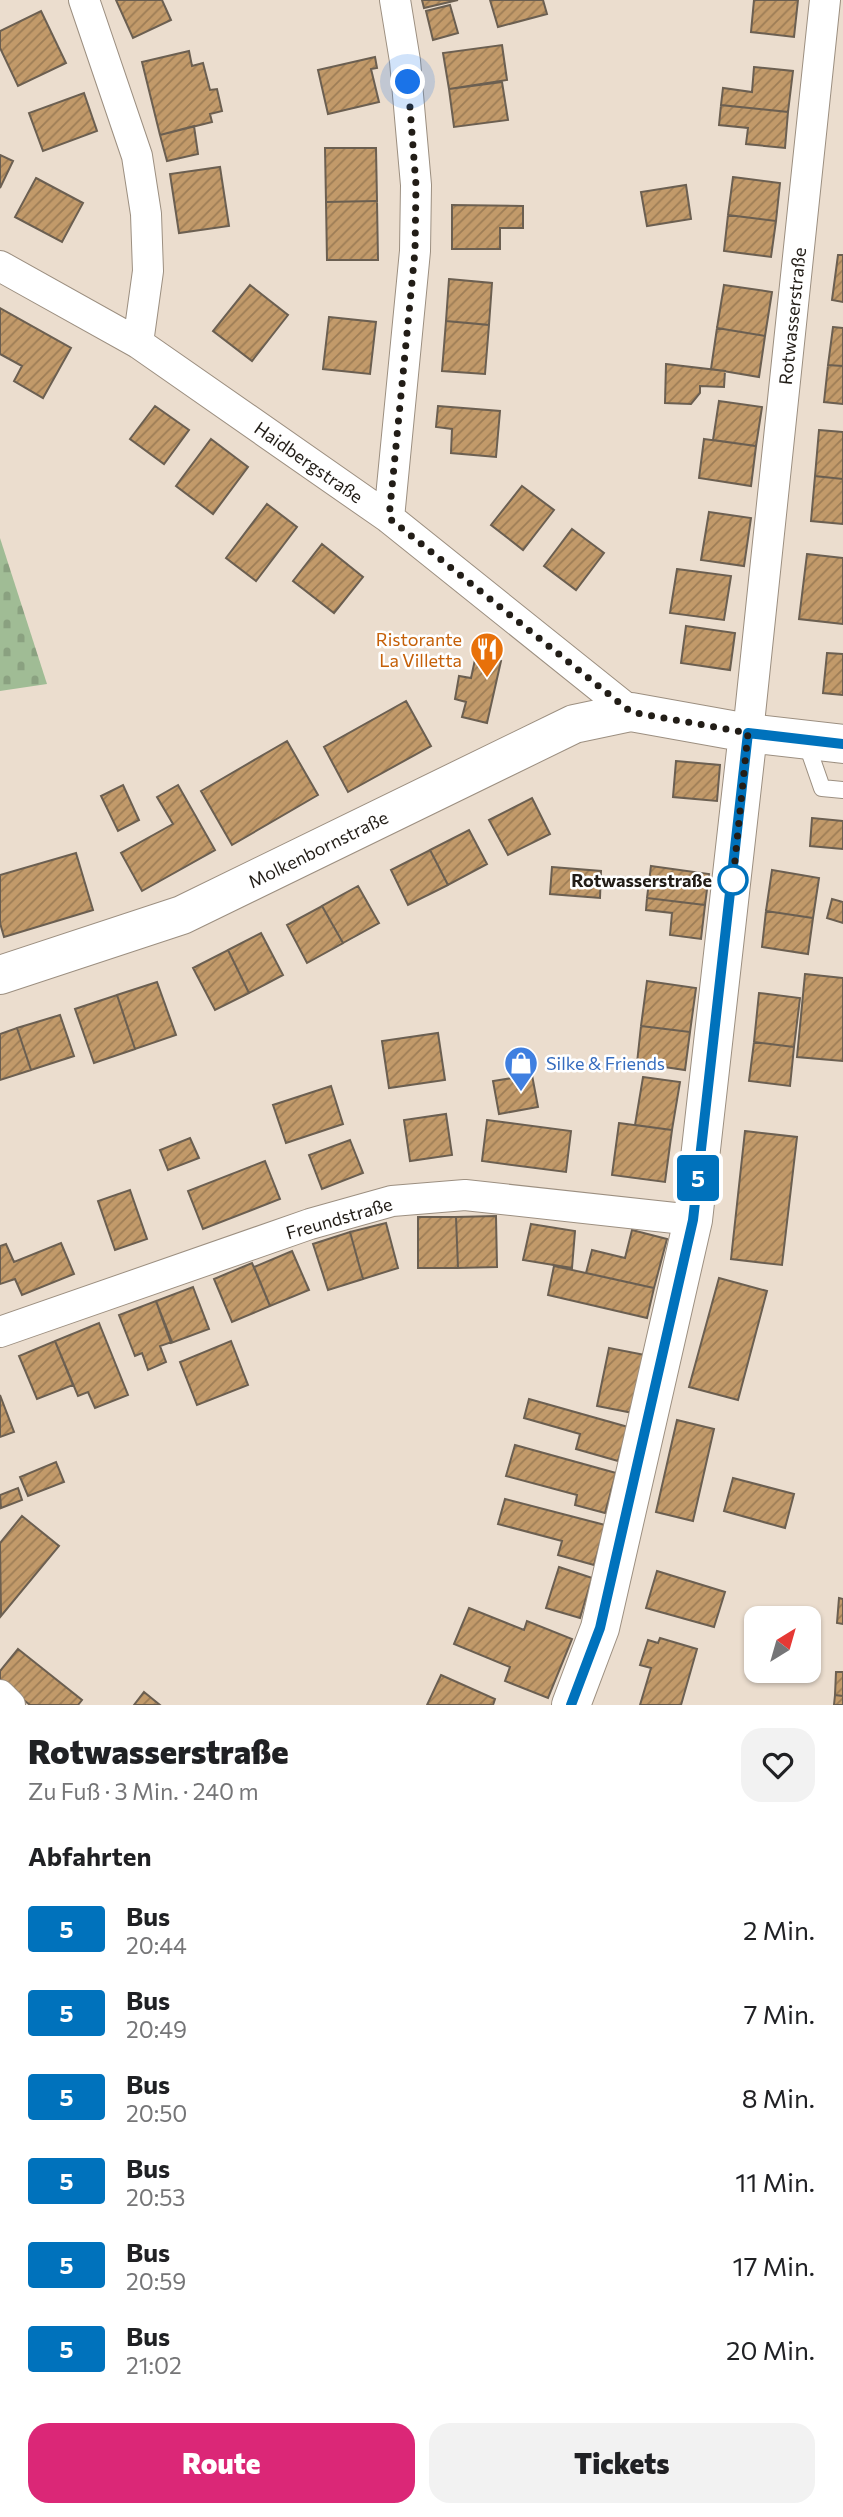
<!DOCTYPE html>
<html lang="de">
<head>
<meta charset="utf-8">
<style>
  body { margin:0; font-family:Commissioner,sans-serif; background:#f2f2f2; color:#202124; height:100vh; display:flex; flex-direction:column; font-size:26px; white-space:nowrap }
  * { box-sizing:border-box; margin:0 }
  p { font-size:23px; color:#757577 }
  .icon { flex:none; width:38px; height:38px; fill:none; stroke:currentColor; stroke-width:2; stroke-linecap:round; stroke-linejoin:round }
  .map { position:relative; height:1705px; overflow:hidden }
  .sheet { display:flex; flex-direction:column; background:#fff; flex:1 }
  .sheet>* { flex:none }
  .badge { padding:0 14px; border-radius:5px; font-size:24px; line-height:46px }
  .needle { width:46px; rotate:37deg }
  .fabs { position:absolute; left:744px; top:1606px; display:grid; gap:14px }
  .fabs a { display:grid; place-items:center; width:77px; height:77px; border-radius:14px; background:#fff; box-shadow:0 2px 5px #0004; font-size:35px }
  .you { position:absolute; width:35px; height:35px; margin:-18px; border:5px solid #fff; border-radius:50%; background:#1a73e8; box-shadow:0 0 0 10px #1a73e833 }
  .map>.badge { position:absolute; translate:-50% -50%; box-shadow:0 0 0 4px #fff }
  h2 { padding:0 28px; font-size:26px; line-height:63px }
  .round { display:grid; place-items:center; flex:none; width:74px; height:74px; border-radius:21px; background:#f2f2f2 }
  .overview { display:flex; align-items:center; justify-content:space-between; height:119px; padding:0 28px }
  h1 { font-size:33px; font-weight:800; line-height:52px }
  .primary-button { display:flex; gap:14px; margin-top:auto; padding:14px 28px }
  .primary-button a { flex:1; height:80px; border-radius:21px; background:#db2777; color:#fff; font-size:28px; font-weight:800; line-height:80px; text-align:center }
  .primary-button a+a { background:#f2f2f2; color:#202124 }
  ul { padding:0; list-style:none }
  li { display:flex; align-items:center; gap:21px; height:84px; padding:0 28px }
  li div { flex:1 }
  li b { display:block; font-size:26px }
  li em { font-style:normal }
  li .badge { min-width:77px; font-weight:700; text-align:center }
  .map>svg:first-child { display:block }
</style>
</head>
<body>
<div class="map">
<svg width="843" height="1705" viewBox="0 0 843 1705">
  <defs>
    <pattern id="cemetery-stones" width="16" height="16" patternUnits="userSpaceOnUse" patternTransform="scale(1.75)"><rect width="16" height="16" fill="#a0bc95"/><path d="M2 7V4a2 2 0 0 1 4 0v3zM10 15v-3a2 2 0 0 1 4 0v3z" fill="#8aa180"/></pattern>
    <pattern id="building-hatch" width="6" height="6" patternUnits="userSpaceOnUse" patternTransform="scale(1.75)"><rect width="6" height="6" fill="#c29a6a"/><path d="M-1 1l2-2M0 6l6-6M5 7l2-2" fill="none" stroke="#9d7d56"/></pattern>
  </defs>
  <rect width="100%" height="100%" fill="#ebddce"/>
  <!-- cemetery -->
  <path fill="url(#cemetery-stones)" d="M0,538l47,146 -47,7z"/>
  <!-- building -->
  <path fill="url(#building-hatch)" stroke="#6b5f51" stroke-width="2" d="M116,0h46l9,20 -38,18z
    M422,0h36l-34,8z
    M490,0h53l4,14 -49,13z
    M754,0h44l-4,37 -43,-5z
    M450,5l8,28 -25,7 -7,-29z
    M41,11l25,52 -48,23 -18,-38v-17z
    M502,45l5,35 -58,9 -6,-36z
    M189,51l3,15 11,-3 7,27 7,-1 5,22 -12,3 2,8 -52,13 -18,-73z
    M375,57l2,11 -6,1 8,33 -51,12 -10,-44z
    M754,67l39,4 -5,41 -67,-7 2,-17 29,4z
    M502,82l6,38 -54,7 -5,-38z
    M84,93l13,38 -54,20 -14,-38z
    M721,105l67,7 -3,36 -39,-4 2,-16 -29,-3z
    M194,126l4,28 -31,7 -7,-26z
    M325,148h51l1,53 -51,1z
    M0,155l13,6 -13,27z
    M220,167l9,59 -50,7 -9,-59z
    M733,177l47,6 -4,38 -48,-6z
    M36,178l47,25 -21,39 -47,-25z
    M686,185l5,34 -44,7 -6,-34z
    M377,201l1,59h-51l-1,-58z
    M452,205l71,1v22h-23v21h-48z
    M728,215l48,6 -5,36 -47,-6z
    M838,255h5v47l-11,-2z
    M449,279l43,4 -3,42 -43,-4z
    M250,285l38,30 -36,46 -39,-30z
    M724,285l48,7 -7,44 -48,-8z
    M0,308l71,40 -28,50 -29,-17 8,-15 -22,-12z
    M329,317l47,5 -6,52 -47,-5z
    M446,321l43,4 -4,49 -43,-3z
    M833,327l10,1v38l-15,-1z
    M717,328l48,8 -6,41 -48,-8z
    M666,364l59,7 -1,16 -24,-1v7l-9,11 -26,-1z
    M828,365l15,1v38l-19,-2z
    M719,401l43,6 -6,39 -43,-6z
    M155,406l34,24 -25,34 -34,-25z
    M438,406l62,5 -4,46 -45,-4 1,-24 -16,-2z
    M819,430l24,2v47l-28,-3z
    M211,439l37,28 -35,47 -37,-28z
    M704,439l52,7 -5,40 -52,-8z
    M815,476l28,3v45l-32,-3z
    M522,486l32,24 -31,40 -32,-25z
    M267,504l30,23 -41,54 -30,-23z
    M709,512l42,6 -7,48 -43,-6z
    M572,529l32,24 -28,37 -32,-24z
    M322,544l41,33 -29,36 -41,-32z
    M807,554l36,4v66l-44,-5z
    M677,569l54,7 -7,44 -54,-7z
    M686,626l49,7 -5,37 -49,-7z
    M827,653l16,1v41l-20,-2z
    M476,655l25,6 -14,62 -25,-6 4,-15 -11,-3 4,-23 12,2z
    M406,701l25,45 -83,46 -24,-45z
    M287,741l31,54 -86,50 -31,-54z
    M676,761l44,4 -3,36 -44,-4z
    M123,785l16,35 -21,11 -17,-35z
    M178,785l37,65 -73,41 -21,-38 52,-29 -16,-27z
    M532,798l18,36 -42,21 -19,-35z
    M812,818l31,3v28l-33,-3z
    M469,830l18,34 -39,21 -18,-35z
    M430,850l18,35 -40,20 -17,-35z
    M76,853l17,57 -89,27 -4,-14v-48z
    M651,866l58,8 -4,31 -58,-7z
    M552,867l49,4 -1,27 -50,-4z
    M772,870l47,8 -6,40 -47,-7z
    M358,886l21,37 -36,20 -21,-37z
    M647,898l58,7 -4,34 -31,-4 2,-22 -26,-3z
    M832,899l11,3v21l-16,-5z
    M322,906l21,37 -36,20 -20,-38z
    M766,911l47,7 -5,36 -46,-7z
    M261,933l22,42 -34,18 -21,-43z
    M228,950l21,43 -34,17 -22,-42z
    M805,974l38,4v83l-46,-4z
    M647,981l49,7 -6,44 -49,-6z
    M157,982l19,53 -41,14 -18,-54z
    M759,993l41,5 -6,49 -40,-5z
    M117,995l18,54 -41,14 -19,-54z
    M60,1015l14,41 -43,14 -14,-42z
    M641,1026l49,6 -5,38 -48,-7z
    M17,1028l14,42 -31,10v-46z
    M438,1033l7,47 -56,8 -7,-47z
    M754,1042l40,5 -4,39 -41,-5z
    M532,1075l6,32 -39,7 -6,-33z
    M643,1077l37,5 -8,48 -37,-5z
    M331,1086l12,38 -57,19 -13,-38z
    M446,1114l6,41 -42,6 -6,-41z
    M487,1120l84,11 -5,41 -84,-11z
    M619,1123l53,7 -7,52 -53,-7z
    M745,1131l52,6 -15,128 -51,-6z
    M190,1138l9,20 -31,12 -8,-20z
    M350,1140l13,33 -41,16 -13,-34z
    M265,1161l15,38 -77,30 -15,-38z
    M130,1190l17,49 -32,11 -17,-49z
    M496,1216l1,51 -39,1 -2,-51z
    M418,1217h38l2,51h-40z
    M386,1223l12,45 -35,11 -13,-47z
    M531,1224l44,7 -3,37 -49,-8z
    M632,1230l35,9 -13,49 -68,-15 6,-23 33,8z
    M350,1232l13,47 -35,11 -15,-46z
    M61,1243l13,31 -52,21 -7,-16 -15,5v-38l6,-2 8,18z
    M292,1251l17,39 -39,16 -16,-39z
    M252,1263l18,43 -38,16 -18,-43z
    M554,1266l100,22 -7,30 -99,-23z
    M719,1278l48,13 -29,109 -49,-13z
    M193,1287l16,42 -38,14 -15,-42z
    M156,1301l16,41 -12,4 6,16 -18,8 -6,-17 -7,3 -16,-41z
    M99,1323l29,72 -33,13 -7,-16 -10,4 -23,-55z
    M55,1341l18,44 -36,14 -18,-43z
    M231,1341l17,44 -51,20 -17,-43z
    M609,1348l36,7 -12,58 -36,-7z
    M0,1395l14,37 -14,5z
    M529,1399l99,28 -10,34 -42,-12 4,-15 -56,-16z
    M677,1420l37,9 -21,92 -37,-9z
    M515,1445l101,28 -11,40 -30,-8 2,-10 -71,-19z
    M56,1462l8,20 -36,14 -8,-19z
    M733,1478l61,16 -9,34 -61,-17z
    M18,1488l4,12 -21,8 -1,-13z
    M505,1499l100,26 -11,40 -36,-10 4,-14 -64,-17z
    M22,1516l37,30 -58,70 -1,-73z
    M559,1567l33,11 -12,40 -34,-10z
    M657,1571l68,21 -11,35 -68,-19z
    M839,1598l4,1v25l-6,-1z
    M469,1608l55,22 3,-9 45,18 -24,59 -43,-17 5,-14 -56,-23z
    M660,1638l37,11 -16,56h-41l11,-37 -11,-3 8,-25 10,3z
    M18,1649l64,51 -4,5h-48l-30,-24v-10z
    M836,1672h7v24l-8,-1z
    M441,1675l54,24 -2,6h-66z
    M144,1692l16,13h-26z
    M835,1695l8,1v9h-9z"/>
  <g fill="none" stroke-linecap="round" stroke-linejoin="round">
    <!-- lane casing -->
    <g stroke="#9c8f80" stroke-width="18">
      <path id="lane" d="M806,742l16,46 21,2"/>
    </g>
    <!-- street casing -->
    <g stroke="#9c8f80" stroke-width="32">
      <path id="street" d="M84,0l53,156 9,58 2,57 -10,72
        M0,266l138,77 251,175 242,194
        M389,518l26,-267 1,-66 -11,-124 -10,-61
        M748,733l77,-733
        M0,1332l310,-108 82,-23 73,-6 228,25
        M0,1695l10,10"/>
    </g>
    <!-- secondary casing -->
    <g stroke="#9c8f80" stroke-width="40">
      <path id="secondary" d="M0,975l182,-60 392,-191 57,-12 117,21 95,11
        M571,1705l29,-77 93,-408 55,-487"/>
    </g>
    <!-- lane -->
    <use href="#lane" stroke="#fff" stroke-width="16"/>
    <!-- street -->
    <use href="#street" stroke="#fff" stroke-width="30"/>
    <!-- secondary -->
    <use href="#secondary" stroke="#fff" stroke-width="38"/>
  </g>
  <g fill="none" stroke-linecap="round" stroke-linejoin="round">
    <!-- line casing -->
    <g stroke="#fff" stroke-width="16">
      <path id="line" d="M571,1705l29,-77 93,-408 55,-487 95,11"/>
    </g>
    <!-- line -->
    <use href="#line" stroke="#0072bc" stroke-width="10"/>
    <!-- walk -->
    <path stroke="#221d17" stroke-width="7" stroke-dasharray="0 12.6" d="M408,82l8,103 -1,66 -26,267 242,194 117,21 -15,147"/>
  </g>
  <!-- icons -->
  <defs>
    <g id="restaurant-pin" transform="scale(1.75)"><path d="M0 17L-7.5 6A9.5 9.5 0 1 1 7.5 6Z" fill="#e8710a" stroke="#fff"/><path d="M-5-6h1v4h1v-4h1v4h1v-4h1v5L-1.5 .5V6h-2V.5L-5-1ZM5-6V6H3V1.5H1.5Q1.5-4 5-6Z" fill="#fff"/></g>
    <g id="shop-pin" transform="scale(1.75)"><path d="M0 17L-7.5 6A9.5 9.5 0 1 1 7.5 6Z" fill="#3f7fe0" stroke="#fff"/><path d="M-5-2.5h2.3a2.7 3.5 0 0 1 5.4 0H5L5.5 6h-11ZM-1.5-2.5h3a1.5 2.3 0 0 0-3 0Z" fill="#fff"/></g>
  </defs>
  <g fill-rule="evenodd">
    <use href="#restaurant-pin" x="487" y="649"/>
    <use href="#shop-pin" x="521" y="1063"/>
  </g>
  <!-- markers -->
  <circle fill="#fff" stroke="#0072bc" stroke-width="3.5" cx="733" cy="880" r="14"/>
  <g text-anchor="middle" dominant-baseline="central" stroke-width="5" stroke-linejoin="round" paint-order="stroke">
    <!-- street labels -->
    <g font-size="18" fill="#221d17" stroke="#fff">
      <text transform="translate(792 316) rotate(-84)">Rotwasserstraße</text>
      <text transform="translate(309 462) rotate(35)">Haidbergstraße</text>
      <text transform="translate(318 849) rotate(-26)">Molkenbornstraße</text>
      <text transform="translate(339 1218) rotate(-16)">Freundstraße</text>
    </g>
    <!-- food labels -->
    <g font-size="18" fill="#c56008" stroke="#fff" text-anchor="end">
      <text x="462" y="639">Ristorante<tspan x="462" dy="21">La Villetta</tspan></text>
    </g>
    <!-- stop labels -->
    <g font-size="18" font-weight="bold" fill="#221d17" stroke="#fff" text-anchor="end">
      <text x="712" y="880">Rotwasserstraße</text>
    </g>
    <!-- shop labels -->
    <g font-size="18" fill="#366cbe" stroke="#fff" text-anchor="start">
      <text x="546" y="1063">Silke &amp; Friends</text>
    </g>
  </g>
</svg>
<div class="fabs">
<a><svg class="needle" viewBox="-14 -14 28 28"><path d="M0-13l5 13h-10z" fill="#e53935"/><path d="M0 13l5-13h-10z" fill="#757577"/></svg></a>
</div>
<div class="you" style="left:408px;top:82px"></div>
<b class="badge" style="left:698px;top:1178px;background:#0072bc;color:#fff">5</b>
</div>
<section class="sheet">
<div class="overview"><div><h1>Rotwasserstraße</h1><p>Zu Fuß · 3 Min. · 240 m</p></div><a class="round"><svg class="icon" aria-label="heart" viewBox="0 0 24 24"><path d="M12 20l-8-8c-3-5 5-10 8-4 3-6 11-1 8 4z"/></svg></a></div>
<h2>Abfahrten</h2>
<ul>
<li><span class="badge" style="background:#0072bc;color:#fff">5</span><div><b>Bus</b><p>20:44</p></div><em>2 Min.</em></li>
<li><span class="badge" style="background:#0072bc;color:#fff">5</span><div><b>Bus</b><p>20:49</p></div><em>7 Min.</em></li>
<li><span class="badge" style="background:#0072bc;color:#fff">5</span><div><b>Bus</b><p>20:50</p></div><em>8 Min.</em></li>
<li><span class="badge" style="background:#0072bc;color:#fff">5</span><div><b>Bus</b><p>20:53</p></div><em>11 Min.</em></li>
<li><span class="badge" style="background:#0072bc;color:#fff">5</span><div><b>Bus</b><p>20:59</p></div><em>17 Min.</em></li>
<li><span class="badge" style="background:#0072bc;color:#fff">5</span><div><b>Bus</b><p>21:02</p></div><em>20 Min.</em></li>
</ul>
<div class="primary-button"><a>Route</a><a>Tickets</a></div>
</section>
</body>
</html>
